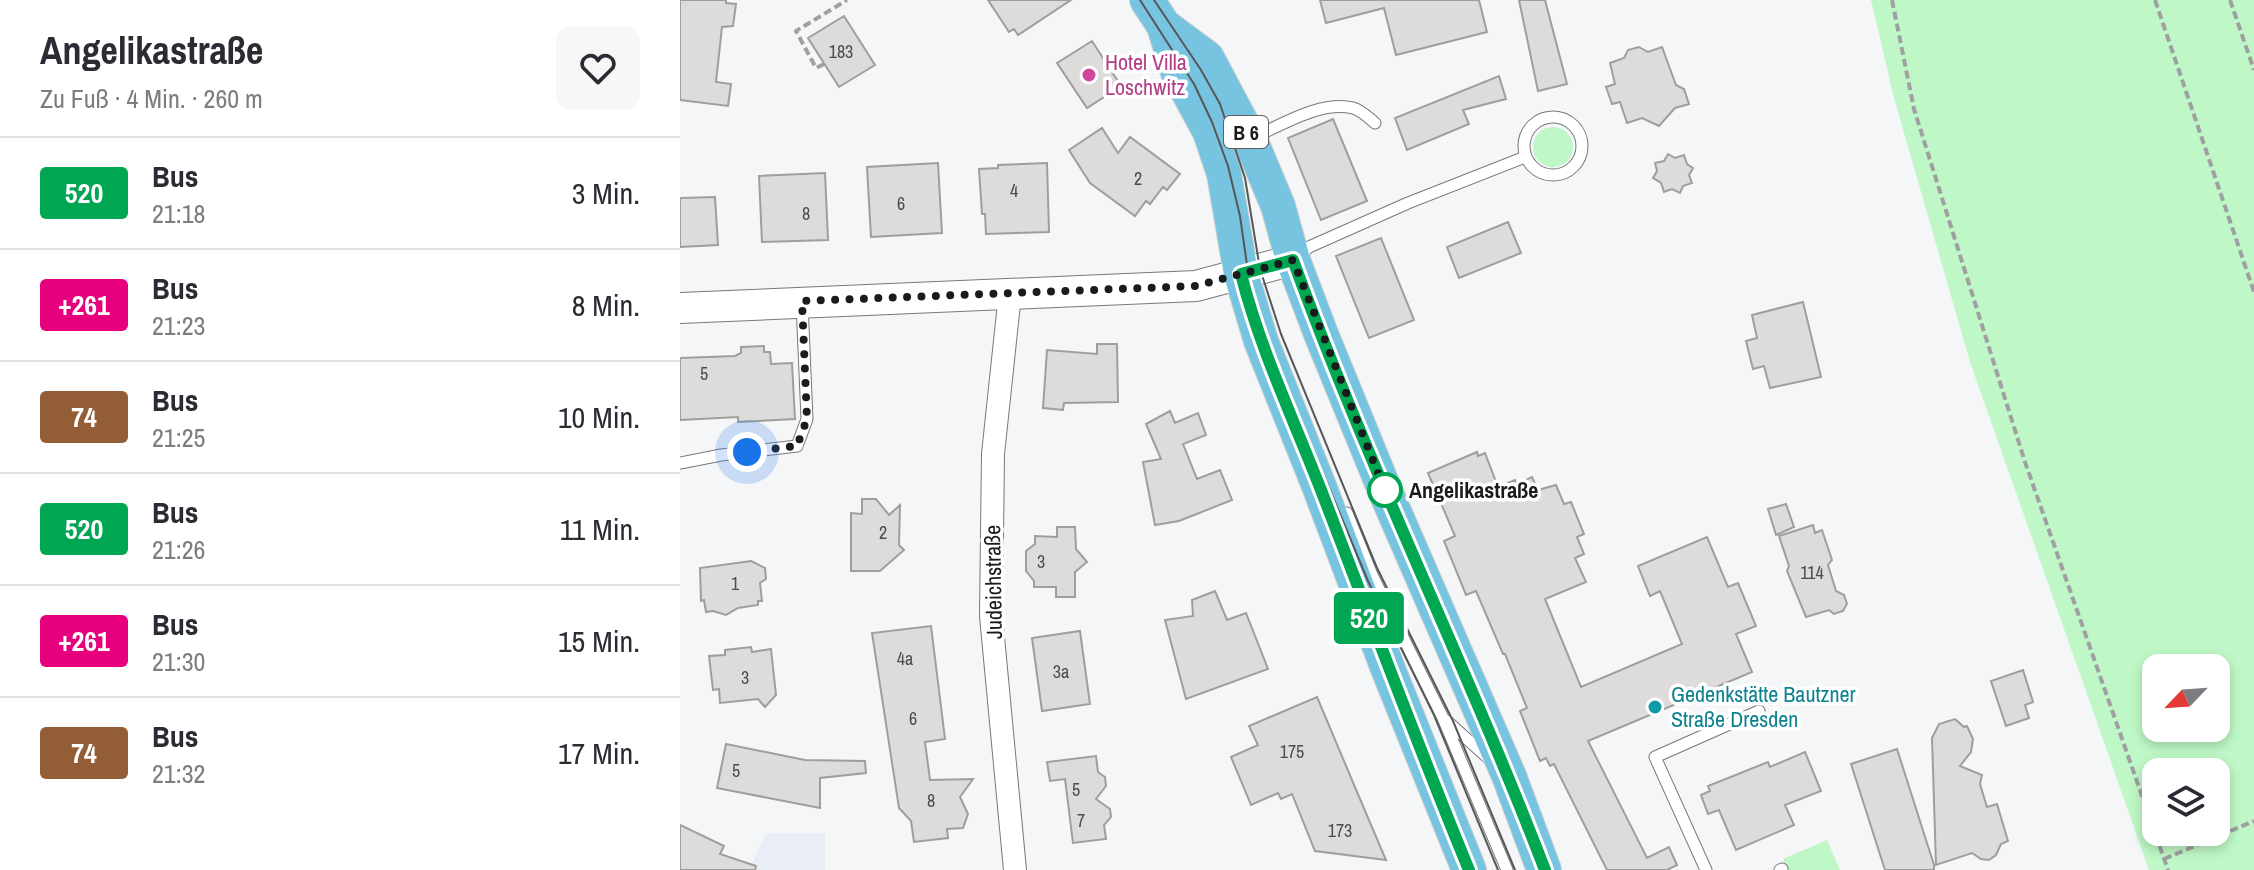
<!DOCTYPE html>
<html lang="de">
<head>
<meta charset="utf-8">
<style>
  body { margin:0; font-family:"Archivo Narrow",sans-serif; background:#f7f7f7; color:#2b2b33; height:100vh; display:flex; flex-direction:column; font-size:30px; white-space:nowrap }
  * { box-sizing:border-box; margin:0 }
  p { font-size:26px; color:#7c7c81 }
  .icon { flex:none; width:44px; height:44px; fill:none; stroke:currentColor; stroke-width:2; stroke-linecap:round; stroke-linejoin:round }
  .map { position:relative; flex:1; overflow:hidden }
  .drawer { display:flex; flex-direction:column; background:#fff; width:680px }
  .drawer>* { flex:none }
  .badge { padding:0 16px; border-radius:6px; font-size:28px; line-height:52px }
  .needle { width:52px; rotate:245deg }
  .fabs { position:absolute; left:1462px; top:654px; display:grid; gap:16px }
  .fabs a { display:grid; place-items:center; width:88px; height:88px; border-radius:16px; background:#fff; box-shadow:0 4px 12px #0003; font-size:40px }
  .you { position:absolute; width:40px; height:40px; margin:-20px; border:6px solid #fff; border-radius:50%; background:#1a73e8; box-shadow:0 0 0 12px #1a73e833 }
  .map>.badge { position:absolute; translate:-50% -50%; box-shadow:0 0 0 4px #fff }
  .round { display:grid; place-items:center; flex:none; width:84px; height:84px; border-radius:16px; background:#f7f7f7 }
  .headline { display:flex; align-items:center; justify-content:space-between; height:136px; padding:0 40px }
  h1 { font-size:38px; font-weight:700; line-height:60px }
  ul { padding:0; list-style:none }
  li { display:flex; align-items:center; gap:24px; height:112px; padding:0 40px; border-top:2px solid #e1e1e2 }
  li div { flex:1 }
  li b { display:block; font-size:30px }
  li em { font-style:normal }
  li .badge { min-width:88px; font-weight:700; text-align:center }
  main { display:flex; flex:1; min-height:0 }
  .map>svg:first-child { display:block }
</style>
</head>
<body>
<main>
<section class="drawer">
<div class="headline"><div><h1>Angelikastraße</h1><p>Zu Fuß · 4 Min. · 260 m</p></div><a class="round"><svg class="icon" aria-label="heart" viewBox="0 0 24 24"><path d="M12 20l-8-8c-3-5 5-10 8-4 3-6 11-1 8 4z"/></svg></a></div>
<ul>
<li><span class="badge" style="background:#00a651;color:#fff">520</span><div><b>Bus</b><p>21:18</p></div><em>3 Min.</em></li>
<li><span class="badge" style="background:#e6007e;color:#fff">+261</span><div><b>Bus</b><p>21:23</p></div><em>8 Min.</em></li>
<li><span class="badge" style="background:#935e36;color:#fff">74</span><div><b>Bus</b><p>21:25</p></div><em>10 Min.</em></li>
<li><span class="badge" style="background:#00a651;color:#fff">520</span><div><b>Bus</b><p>21:26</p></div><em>11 Min.</em></li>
<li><span class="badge" style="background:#e6007e;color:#fff">+261</span><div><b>Bus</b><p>21:30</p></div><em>15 Min.</em></li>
<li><span class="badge" style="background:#935e36;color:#fff">74</span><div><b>Bus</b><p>21:32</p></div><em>17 Min.</em></li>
</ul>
</section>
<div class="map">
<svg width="1574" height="870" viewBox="0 0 1574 870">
  <rect width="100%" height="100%" fill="#f5f6f8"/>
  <!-- built -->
  <path fill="#e8edf6" d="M86,833h59v37h-76z"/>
  <!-- green -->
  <path fill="#bff8c6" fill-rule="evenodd" d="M1191,0h383v870h-105l-179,-508 -76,-264zM1536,668v60h-60v-60zM1536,772v60h-60v-60z
    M853 147a20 20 0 1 1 40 0a20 20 0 1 1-40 0Z
    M1147,840l13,30h-53l-4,-11z"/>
  <!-- building -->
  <path fill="#dedcda" stroke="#a09e9d" stroke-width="2" d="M0,0h46v3l10,1 -3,22 -11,1 -6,55 15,2 -3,22 -48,-6z
    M308,0h83l-53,35 -4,-6 -5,3z
    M640,0h159l8,32 -91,23 -12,-47 -58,15z
    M839,0h26l22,84 -29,7z
    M164,16l31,49 -36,22 -31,-49z
    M412,41l29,45 -34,22 -30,-45z
    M959,47l9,5 14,-5 14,38 8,4 5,15 -14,4 -16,18 -17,-8 -15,5 -7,-21 -8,2 -6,-17 9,-3 -5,-21 14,-5 4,-8z
    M819,76l7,23 -43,11 6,14 -62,26 -12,-32z
    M653,119l34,82 -46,19 -33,-82z
    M422,128l16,25 12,-16 50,37 -13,16 -4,-3 -13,17 -4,-3 -11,15 -45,-33 -21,-33z
    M988,154l7,4 9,-3 3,9 6,4 -4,7 3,8 -9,3 -3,7 -8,-4 -8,3 -3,-9 -8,-5 4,-7 -2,-8 9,-2z
    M258,163l4,70 -71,4 -4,-70z
    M367,163l2,69 -63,2 -1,-20h-3l-3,-45 19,-1v-3z
    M145,173l3,67 -66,2 -3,-66z
    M35,197l3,48 -38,2v-49z
    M828,222l13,31 -62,25 -12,-31z
    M701,238l33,82 -45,18 -33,-82z
    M1123,302l18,75 -51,11 -6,-22 -11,3 -7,-28 11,-3 -5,-23z
    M417,344h20l1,58 -54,1 -1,7 -20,-2 4,-58 50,4z
    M84,346v6h6l1,12 21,-1 3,56 -57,3v-5l-58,3v-62l55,-2 6,-3v-6z
    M490,411l5,12 23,-10 8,22 -23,9 14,35 23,-9 12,30 -53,21 -24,4 -12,-63 18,-3 -15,-35z
    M797,452l1,4 7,-3 13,34 17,-7 2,4 15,-7 6,13 18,-5 8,19 7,-2 13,32 -7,3 7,17 -9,4 11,24 -41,17 36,88 101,-43 -22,-53 -10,5 -12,-30 69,-29 21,50 10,-4 18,43 -20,8 16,38 -164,69 59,117 22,-11 8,18 -10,5h-60l-53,-106 -4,2 -4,-8 -6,3 -20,-50 7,-3 -22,-54h-2l-27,-63 -10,4 -22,-54 11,-5 -27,-63z
    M182,499h14l13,16 11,-10 -1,40 5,5 -24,21h-29v-58l11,1z
    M1106,504l8,23 -18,8 -8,-26z
    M1133,525l2,8 7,-3 10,30 -4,5 8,26 8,4 3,9 -4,7 -9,3 -5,-4 -23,7 -19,-46 2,-5 -10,-30z
    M377,527h18l1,22 11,13 -12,10v25h-19v-10h-22v-6l-8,-10v-20l9,-7v-8l22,1z
    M71,561l14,7 1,11 -6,4 2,18h-4v4l-20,3 -12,7 -13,-4 -7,1 -2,-12 -3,1 -1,-33z
    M535,591l12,29 19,-7 22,56 -82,30 -21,-79 28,-4 -1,-16z
    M251,626l14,113 -20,3 5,38 43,-1 -13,18 8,17 -5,14 -16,1 1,9 -34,4 -3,-21 -12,-13 -27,-175z
    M400,631l10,73 -48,7 -10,-73z
    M71,647l1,5 19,-3 5,46 -11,12 -7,-8 -38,4 -1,-14 -6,1 -4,-34 16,-1v-5z
    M1343,670l10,32 -8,3 4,13 -23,8 -15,-45z
    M637,697l43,102 26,61 -71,-9 -23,-57 -11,5 -3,-6 -27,12 -20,-48 27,-12 -9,-19z
    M1275,719l9,8 3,-1 6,13 -2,13 -11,14 22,9 -2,9 7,23 10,-3 11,37 -7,3 -5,11 -7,5 -8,-1 -9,-6 -36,12 -4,-127 7,-14z
    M46,744l79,16 60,1 1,12 -46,5v30l-103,-20z
    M1217,749l37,116v5h-49l-34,-106z
    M1125,752l16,39 -36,14 9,20 -58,25 -17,-40 -11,4 -7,-19 9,-4 -2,-5 60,-24 2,5z
    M416,756l2,16 7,5 1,9 -10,13 14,10 1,8 -7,8 2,14 -33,4 -8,-64 -15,2 -3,-19z
    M0,825l44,21 -4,8 36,12 -1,4h-75z"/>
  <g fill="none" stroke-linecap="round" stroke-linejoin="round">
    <!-- service casing -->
    <g stroke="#76787a" stroke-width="13">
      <path id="service" d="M844 146a29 29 0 1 1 58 0a29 29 0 1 1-58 0Z
        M574,137c28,-12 67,-37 99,-29 8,2 16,10 22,15
        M616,258l13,-11 99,-44 117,-46
        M0,463l41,-8 76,-9 10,-27 -5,-116
        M667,513l25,62 71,143 64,152
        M767,721l41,37
        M1026,870l-51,-113 104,-46
        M1100,870l2,-1"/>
    </g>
    <!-- minor casing -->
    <g stroke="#76787a" stroke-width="24">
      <path id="minor" d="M330,294l-17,160 -2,162 24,254"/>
    </g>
    <!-- secondary casing -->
    <g stroke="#76787a" stroke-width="32">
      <path id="secondary" d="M0,308l516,-22 97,-26"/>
    </g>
    <!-- primary casing -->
    <g stroke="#d1d1d2" stroke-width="36">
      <path id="primary" d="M467,0l17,26 43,32 43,81 28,67 15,54 28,74 65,159 123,283 35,94
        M484,26l14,47 32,59 14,42 17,100 20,67 58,145 69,183 81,201"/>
    </g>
    <!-- path -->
    <path stroke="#9fa0a1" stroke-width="4" stroke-dasharray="8 4" stroke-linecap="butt" d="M1212,0l22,109 111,353 143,408
      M1475,0l99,292
      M1550,0l24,70
      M144,64l-8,4 -20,-37 51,-31
      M1484,859l90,-38"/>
    <!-- service -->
    <use href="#service" stroke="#fff" stroke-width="11"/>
    <!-- minor -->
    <use href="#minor" stroke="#fff" stroke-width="22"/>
    <!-- secondary -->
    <use href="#secondary" stroke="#fff" stroke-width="30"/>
    <!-- primary -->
    <use href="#primary" stroke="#77c4e0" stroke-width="34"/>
    <!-- tram -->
    <path stroke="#565758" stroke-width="2" d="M460,0l54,84 18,38 16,44 12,50 8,56 19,67 101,242 66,134 64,155
      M474,0l47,70 19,34 25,74 15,91 21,65 96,234 76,153 62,149"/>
  </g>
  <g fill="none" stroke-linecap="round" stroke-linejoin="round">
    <!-- line casing -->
    <g stroke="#fff" stroke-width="18">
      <path id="line" d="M789,870c-52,-126 -99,-253 -148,-380 -28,-72 -61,-141 -80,-216l52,-14c75,207 173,404 252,610"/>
    </g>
    <!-- line -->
    <use href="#line" stroke="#00a651" stroke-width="12"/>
    <!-- walk -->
    <path stroke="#1a1b1c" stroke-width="8" stroke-dasharray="0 14.4" d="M67,452l50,-6 10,-27 -5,-118 394,-15 97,-26 93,233 -1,-3"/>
  </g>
  <!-- markers -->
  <circle fill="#d1479c" stroke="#fff" stroke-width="3" cx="409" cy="75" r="8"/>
  <circle fill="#fff" stroke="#00a651" stroke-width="4" cx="705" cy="490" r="16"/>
  <circle fill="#0f9aa8" stroke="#fff" stroke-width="3" cx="975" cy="707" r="8"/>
  <g text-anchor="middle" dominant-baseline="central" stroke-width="7" stroke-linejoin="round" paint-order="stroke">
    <!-- number labels -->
    <g font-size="18" fill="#4b4b4c">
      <text x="161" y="51">183</text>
      <text x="458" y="178">2</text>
      <text x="334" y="190">4</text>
      <text x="221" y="203">6</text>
      <text x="126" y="213">8</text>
      <text x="24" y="373">5</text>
      <text x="203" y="532">2</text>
      <text x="361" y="561">3</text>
      <text x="1132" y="572">114</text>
      <text x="55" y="583">1</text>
      <text x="225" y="658">4a</text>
      <text x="381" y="671">3a</text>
      <text x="65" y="677">3</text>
      <text x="233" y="718">6</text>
      <text x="612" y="751">175</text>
      <text x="56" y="770">5</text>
      <text x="396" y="789">5</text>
      <text x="251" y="800">8</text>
      <text x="401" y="820">7</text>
      <text x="660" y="830">173</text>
    </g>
    <!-- shield labels -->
    <rect fill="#fff" stroke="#5f5f60" stroke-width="2" x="544" y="116" width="44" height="32" rx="6"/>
    <g font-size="20" font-weight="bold" fill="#1a1b1c">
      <text x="566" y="132">B 6</text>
    </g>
    <!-- hotel labels -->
    <g font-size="22" fill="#b23c85" stroke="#fff" text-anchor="start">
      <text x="425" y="62">Hotel Villa<tspan x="425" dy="25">Loschwitz</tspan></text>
    </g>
    <!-- stop labels -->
    <g font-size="22" font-weight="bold" fill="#1a1b1c" stroke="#fff" text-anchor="start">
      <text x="729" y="490">Angelikastraße</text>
    </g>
    <!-- street labels -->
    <g font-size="22" fill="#1a1b1c" stroke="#fff">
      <text transform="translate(313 582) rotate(-91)">Judeichstraße</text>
    </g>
    <!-- culture labels -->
    <g font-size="22" fill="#0d838f" stroke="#fff" text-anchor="start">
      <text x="991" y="694">Gedenkstätte Bautzner<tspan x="991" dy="25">Straße Dresden</tspan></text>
    </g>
  </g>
</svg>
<div class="fabs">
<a><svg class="needle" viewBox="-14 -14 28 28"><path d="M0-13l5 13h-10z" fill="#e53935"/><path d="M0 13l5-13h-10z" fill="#7c7c81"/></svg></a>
<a><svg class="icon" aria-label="layers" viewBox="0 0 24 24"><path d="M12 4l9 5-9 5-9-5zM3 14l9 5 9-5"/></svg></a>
</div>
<div class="you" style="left:67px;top:452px"></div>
<b class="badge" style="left:689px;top:618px;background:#00a651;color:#fff">520</b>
</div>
</main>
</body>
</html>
